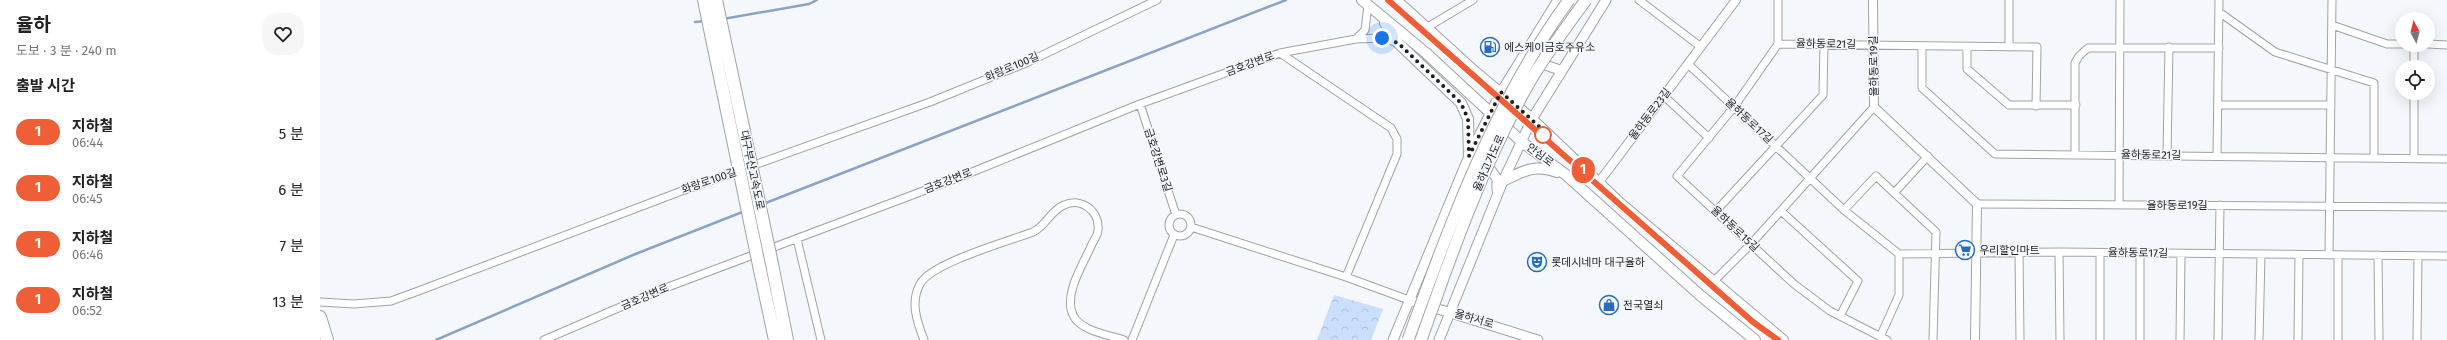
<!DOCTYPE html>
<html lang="ko">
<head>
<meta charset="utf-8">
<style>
  body { margin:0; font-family:"Fira Sans","Noto Sans KR",sans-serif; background:#f6f6f6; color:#222; height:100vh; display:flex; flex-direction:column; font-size:15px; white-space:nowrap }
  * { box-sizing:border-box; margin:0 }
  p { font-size:13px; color:#767676 }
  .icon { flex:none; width:22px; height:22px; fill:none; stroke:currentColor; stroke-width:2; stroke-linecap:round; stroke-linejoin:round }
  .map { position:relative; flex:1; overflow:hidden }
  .side { display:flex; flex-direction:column; background:#fff; width:320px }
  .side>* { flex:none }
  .badge { padding:0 8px; border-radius:13px; font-size:14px; line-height:26px }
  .needle { width:26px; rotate:353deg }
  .buttons { position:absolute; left:2075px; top:12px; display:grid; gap:8px }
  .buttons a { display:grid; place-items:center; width:40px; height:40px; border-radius:50%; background:#fff; box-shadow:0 4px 16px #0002; font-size:20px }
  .you { position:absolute; width:20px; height:20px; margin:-10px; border:3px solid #fff; border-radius:50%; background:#1a73e8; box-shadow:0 0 0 6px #1a73e833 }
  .map>.badge { position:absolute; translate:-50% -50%; box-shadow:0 0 0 2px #fff }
  h2 { padding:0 16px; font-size:15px; line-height:36px }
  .round { display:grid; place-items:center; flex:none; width:42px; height:42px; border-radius:16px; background:#f6f6f6 }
  .overview { display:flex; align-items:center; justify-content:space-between; height:68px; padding:0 16px }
  h1 { font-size:19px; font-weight:700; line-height:30px }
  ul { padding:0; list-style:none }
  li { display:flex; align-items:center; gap:12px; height:56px; padding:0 16px }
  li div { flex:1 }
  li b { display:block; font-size:15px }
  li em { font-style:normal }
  li .badge { min-width:44px; font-weight:700; text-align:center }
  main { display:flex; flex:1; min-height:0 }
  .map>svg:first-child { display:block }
</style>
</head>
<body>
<main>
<section class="side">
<div class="overview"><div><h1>율하</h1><p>도보 · 3 분 · 240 m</p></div><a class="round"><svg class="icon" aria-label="heart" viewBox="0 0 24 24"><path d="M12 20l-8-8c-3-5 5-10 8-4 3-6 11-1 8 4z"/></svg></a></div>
<h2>출발 시간</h2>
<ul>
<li><span class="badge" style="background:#ef5e37;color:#fff">1</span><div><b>지하철</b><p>06:44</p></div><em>5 분</em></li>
<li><span class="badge" style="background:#ef5e37;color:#fff">1</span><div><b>지하철</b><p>06:45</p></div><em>6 분</em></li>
<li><span class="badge" style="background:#ef5e37;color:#fff">1</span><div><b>지하철</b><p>06:46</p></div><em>7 분</em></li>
<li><span class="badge" style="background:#ef5e37;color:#fff">1</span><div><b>지하철</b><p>06:52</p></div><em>13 분</em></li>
</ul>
</section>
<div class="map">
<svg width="2127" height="340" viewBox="0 0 2127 340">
  <defs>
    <pattern id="park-crowns" width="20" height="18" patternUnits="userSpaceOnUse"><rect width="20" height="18" fill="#cadffc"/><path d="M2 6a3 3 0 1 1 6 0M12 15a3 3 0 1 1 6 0" fill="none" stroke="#adbfd8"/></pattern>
  </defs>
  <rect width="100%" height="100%" fill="#f4f8fd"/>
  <!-- park -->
  <path fill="url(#park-crowns)" d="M1014,295l49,14 -12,31h-54z"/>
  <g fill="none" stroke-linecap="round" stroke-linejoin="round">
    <!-- stream -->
    <path stroke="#8ba3c2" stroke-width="2.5" d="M403,19l86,-15 8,-4
      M375,22l10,-1
      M443,204l523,-204
      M116,340l197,-85 112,-44"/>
    <!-- minor casing -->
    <g stroke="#9fa3a7" stroke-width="9">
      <path id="minor" d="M1319,0l62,47
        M1458,0v44l-44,63 -57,69 117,108 36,27 57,29
        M1048,5l-3,25 -9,9 26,-1 16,5
        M1899,12l56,40 99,31v75
        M2012,25l55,19h15
        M1106,28l47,-28
        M1458,44l259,3 -1,59
        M2108,44l19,1
        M2094,45v22
        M1602,46v42l73,66 452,5
        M1647,46v23l42,36h67
        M1689,47v-47
        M960,53l111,75 6,11v15l-51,123
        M1368,64l156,146 55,44 160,-2 388,4
        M2094,93v65
        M1344,96l45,42
        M820,104l36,111
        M1898,105h113
        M1755,154v-91l4,-7 9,-8h131
        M1847,155l2,-108
        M1897,156l2,-156
        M1575,192l33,-36
        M1657,204l470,3
        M1799,205l1,-205
        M1524,210l32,-34 60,56 -3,108
        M1396,211l107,-116 1,-51
        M1461,211l77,70 -18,35
        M849 225a11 11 0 1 1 22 0a11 11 0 1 1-22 0Z
        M871,227l155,50 63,23
        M477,239l24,101
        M1739,252l1,88
        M1699,253l1,87
        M1780,253v87
        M2009,255l3,-255
        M2058,255l1,85
        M1392,283l39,-39 123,-137
        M0,302l34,2 37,-3 30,-11 258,-98 251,-90 96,-39 131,-63
        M1560,337l19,-42v-41
        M224,340l116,-50 295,-111 185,-75 140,-51 76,-14
        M604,340c-7,-18 -14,-38 -4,-56 11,-21 89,-43 113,-52 13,-6 17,-21 31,-27 17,-8 36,6 34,25 0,5 -4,10 -6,14 -8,19 -29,50 -19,71 7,16 36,20 51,25
        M812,340l42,-105
        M1820,340v-87
        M1860,340l1,-86
        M1898,340l2,-135
        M1939,340l2,-86
        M1978,340l1,-85
        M2018,340v-85
        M2097,340l1,-84"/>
    </g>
    <!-- tertiary casing -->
    <g stroke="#9fa3a7" stroke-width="10">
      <path id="tertiary" d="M1553,0l1,107 103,97 -2,136
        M1279,182l137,-182"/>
    </g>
    <!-- secondary casing -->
    <g stroke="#9fa3a7" stroke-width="11">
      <path id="secondary" d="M1216,62l24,8
        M1165,161l12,18v11
        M1089,300l129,40
        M1073,340l76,-184 32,-64 57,-92
        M1119,340l64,-159 29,-62 74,-119"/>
    </g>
    <!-- primary casing -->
    <g stroke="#9fa3a7" stroke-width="12">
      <path id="primary" d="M1042,0l64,53 96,89 43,32 136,122 54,44
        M1076,0l77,70 59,49 88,84 163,137
        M1065,23l13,20 63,60 7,16 1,37
        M1183,181c20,-10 31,-17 54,-9"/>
    </g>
    <!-- motorway casing -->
    <g stroke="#9fa3a7" stroke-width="14">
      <path id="motorway" d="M384,0l33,159
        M396,0l33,155
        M452,264l15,76
        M440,270l15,70
        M0,317l7,23"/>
    </g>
    <!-- minor -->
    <use href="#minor" stroke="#fff" stroke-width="7"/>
    <!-- tertiary -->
    <use href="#tertiary" stroke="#fff" stroke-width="8"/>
    <!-- secondary -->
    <use href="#secondary" stroke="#fff" stroke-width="9"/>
    <!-- primary -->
    <use href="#primary" stroke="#fff" stroke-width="10"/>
    <!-- motorway -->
    <use href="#motorway" stroke="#fff" stroke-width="12"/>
    <!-- trunk-bridge casing -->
    <g stroke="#9fa3a7" stroke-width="13" stroke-linecap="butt">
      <path id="trunk-bridge" d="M1088,340c43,-118 86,-238 161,-340
        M1101,340c31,-88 62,-176 108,-257 17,-29 37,-56 57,-83"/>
    </g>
    <!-- motorway-bridge casing -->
    <g stroke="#9fa3a7" stroke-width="14" stroke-linecap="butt">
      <path id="motorway-bridge" d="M429,155l23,109
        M417,159l23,111"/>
    </g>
    <!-- trunk-bridge -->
    <use href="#trunk-bridge" stroke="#fff" stroke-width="11"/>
    <!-- motorway-bridge -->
    <use href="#motorway-bridge" stroke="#fff" stroke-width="12"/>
  </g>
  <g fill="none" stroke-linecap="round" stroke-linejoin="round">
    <!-- line casing -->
    <g stroke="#fff" stroke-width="9">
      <path id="line" d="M1068,0l365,322 25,18"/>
    </g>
    <!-- line -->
    <use href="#line" stroke="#ef5e37" stroke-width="6"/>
    <!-- walk -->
    <path stroke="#1e1f21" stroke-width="4" stroke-dasharray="0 7.2" d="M1062,38l16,5 63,60 7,16 1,37 32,-64 42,38v5"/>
  </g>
  <!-- icons -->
  <defs>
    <g id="fuel-ring" transform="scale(1)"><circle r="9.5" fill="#f4f8fd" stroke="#286cbd" stroke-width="1.5"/><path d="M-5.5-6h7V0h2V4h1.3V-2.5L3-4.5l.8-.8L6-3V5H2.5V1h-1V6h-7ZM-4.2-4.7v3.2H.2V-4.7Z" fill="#286cbd"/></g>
    <g id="supermarket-ring" transform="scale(1)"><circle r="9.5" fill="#f4f8fd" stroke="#286cbd" stroke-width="1.5"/><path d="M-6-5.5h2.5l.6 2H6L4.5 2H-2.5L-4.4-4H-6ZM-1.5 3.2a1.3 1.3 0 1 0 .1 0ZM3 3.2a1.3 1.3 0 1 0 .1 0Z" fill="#286cbd"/></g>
    <g id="theatre-ring" transform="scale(1)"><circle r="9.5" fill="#f4f8fd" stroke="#286cbd" stroke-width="1.5"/><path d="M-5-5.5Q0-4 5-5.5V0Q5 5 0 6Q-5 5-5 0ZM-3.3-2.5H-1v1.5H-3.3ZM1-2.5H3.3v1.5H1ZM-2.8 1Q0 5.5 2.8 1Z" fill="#286cbd"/></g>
    <g id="shop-ring" transform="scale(1)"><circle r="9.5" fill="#f4f8fd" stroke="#286cbd" stroke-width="1.5"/><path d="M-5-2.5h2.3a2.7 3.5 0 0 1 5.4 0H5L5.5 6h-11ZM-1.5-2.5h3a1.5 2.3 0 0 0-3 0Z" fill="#286cbd"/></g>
  </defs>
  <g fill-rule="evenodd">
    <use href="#fuel-ring" x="1170" y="47"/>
    <use href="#supermarket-ring" x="1645" y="250"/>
    <use href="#theatre-ring" x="1217" y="262"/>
    <use href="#shop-ring" x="1289" y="305"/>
  </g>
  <!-- markers -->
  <circle fill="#fff" stroke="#ef5e37" stroke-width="2" cx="1223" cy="135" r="8"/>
  <g text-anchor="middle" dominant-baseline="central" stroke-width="3" stroke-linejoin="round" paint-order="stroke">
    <!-- street labels -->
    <g font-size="11" fill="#1e1f21" stroke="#f4f8fd">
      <text transform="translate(1506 44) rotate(1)">율하동로21길</text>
      <text transform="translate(930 64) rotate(-20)">금호강변로</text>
      <text transform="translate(1554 66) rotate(-91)">율하동로19길</text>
      <text transform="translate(692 67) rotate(-23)">화랑로100길</text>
      <text transform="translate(1330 114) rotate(-53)">율하동로23길</text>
      <text transform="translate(1429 121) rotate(43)">율하동로17길</text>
      <text transform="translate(1220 155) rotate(37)">안심로</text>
      <text transform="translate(1831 155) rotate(1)">율하동로21길</text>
      <text transform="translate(838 160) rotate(72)">금호강변로3길</text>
      <text transform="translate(1169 163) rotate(-66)">율하고가도로</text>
      <text transform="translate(432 170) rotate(78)">대구부산고속도로</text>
      <text transform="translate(389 181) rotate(-19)">화랑로100길</text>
      <text transform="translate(628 181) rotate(-21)">금호강변로</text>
      <text x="1857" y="205">율하동로19길</text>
      <text transform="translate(1415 229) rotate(43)">율하동로15길</text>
      <text transform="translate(1818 253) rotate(1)">율하동로17길</text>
      <text transform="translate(325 297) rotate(-23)">금호강변로</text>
      <text transform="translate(1154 319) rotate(17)">율하서로</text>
    </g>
    <!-- poi labels -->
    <g font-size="11" fill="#1e1f21" stroke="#f4f8fd" text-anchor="start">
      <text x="1184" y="47">에스케이금호주유소</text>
      <text x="1659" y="250">우리할인마트</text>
      <text x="1231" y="262">롯데시네마 대구율하</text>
      <text x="1303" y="305">전국열쇠</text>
    </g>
  </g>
</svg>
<div class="buttons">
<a><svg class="needle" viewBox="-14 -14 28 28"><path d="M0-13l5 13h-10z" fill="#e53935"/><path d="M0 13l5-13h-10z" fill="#767676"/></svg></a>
<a><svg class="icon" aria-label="locate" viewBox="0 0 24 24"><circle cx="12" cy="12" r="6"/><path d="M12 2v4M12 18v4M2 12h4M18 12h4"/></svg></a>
</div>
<div class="you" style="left:1062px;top:38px"></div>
<b class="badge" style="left:1263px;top:170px;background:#ef5e37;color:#fff">1</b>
</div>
</main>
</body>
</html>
